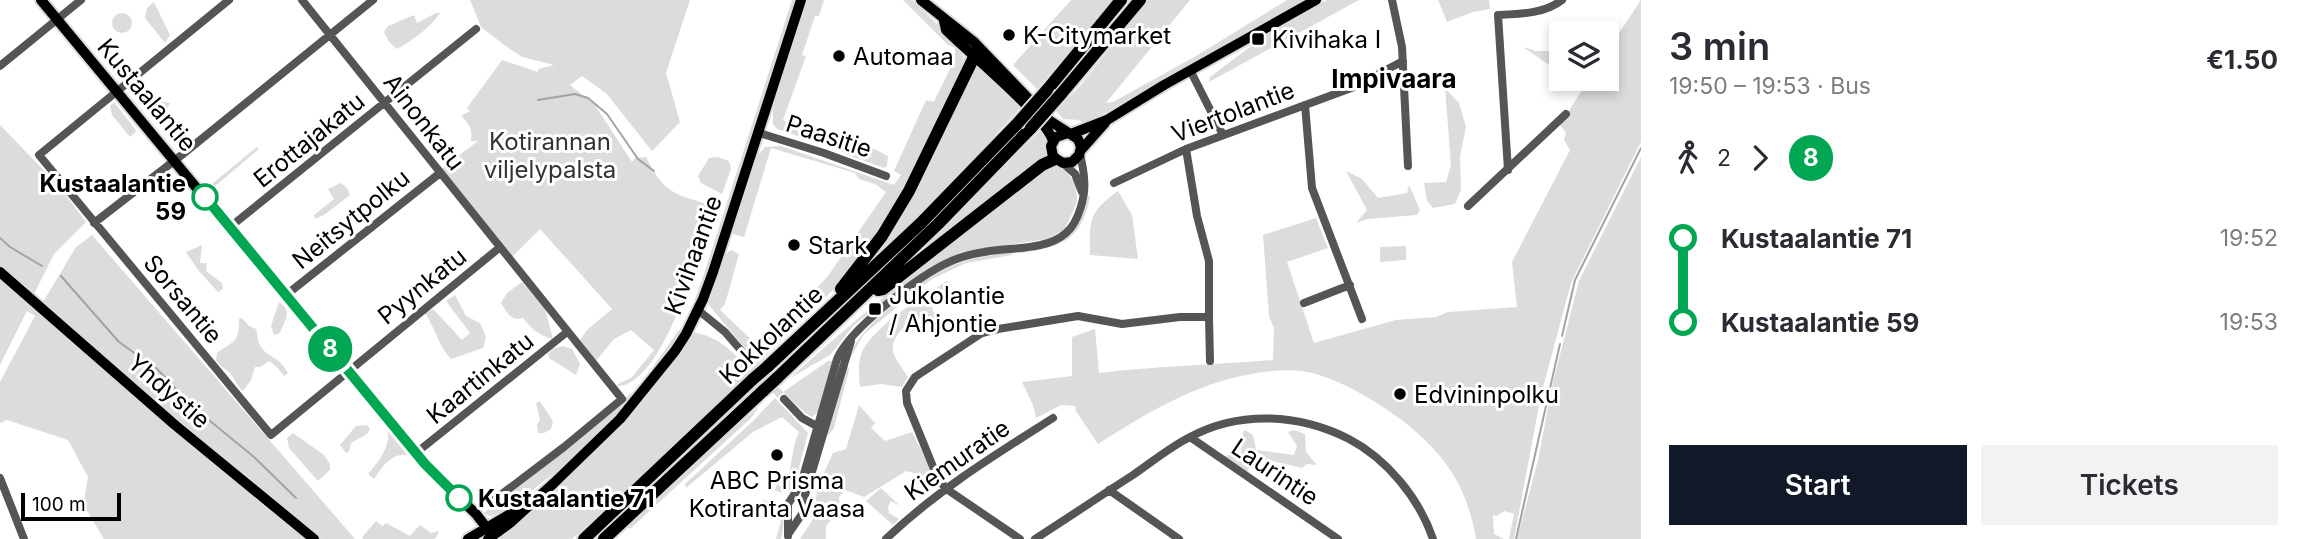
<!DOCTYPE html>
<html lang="en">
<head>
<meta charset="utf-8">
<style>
  body { margin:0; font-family:Inter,sans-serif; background:#f2f2f3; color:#2b2b33; height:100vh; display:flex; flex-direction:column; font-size:26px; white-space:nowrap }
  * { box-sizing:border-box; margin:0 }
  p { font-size:23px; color:#7c7c81 }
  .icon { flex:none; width:38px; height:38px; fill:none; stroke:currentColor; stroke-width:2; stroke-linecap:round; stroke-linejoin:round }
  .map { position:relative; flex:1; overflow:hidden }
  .panel { display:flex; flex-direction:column; background:#fff; width:665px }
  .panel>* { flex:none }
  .badge { padding:0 14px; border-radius:23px; font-size:24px; line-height:46px }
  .tools { position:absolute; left:1549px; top:21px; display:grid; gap:14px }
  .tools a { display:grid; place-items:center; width:70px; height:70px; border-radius:0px; background:#fff; box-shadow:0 4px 10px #0003; font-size:35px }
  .scale { position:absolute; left:21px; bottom:18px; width:100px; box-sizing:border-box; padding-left:7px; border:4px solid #000; border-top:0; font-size:19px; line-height:24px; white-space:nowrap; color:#000; -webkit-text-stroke:5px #fff; paint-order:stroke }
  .map>.badge { position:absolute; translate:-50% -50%; box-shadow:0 0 0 4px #fff }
  .legs { display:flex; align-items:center; gap:10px; height:77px; padding:0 28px; font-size:23px }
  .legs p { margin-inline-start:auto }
  .summary { display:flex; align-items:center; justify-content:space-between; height:119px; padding:0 28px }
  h1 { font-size:38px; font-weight:600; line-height:52px }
  .cta { display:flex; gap:14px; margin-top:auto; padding:14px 28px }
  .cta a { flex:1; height:80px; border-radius:0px; background:#111827; color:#fff; font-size:28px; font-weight:600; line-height:80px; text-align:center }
  .cta a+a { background:#f2f2f3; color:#2b2b33 }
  ul { padding:0 28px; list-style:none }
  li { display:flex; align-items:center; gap:24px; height:84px; font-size:26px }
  li i { display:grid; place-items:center; width:10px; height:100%; margin:0 9px; background:currentColor }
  li i::after { content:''; width:18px; height:18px; margin:-9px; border:5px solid; border-radius:50%; background:#fff }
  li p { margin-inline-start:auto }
  li:first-child i { background:linear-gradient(#0000 50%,currentColor 0) }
  li:last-child i { background:linear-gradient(currentColor 50%,#0000 0) }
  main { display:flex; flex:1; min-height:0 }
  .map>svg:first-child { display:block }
</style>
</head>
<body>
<main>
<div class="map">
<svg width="1641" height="539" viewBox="0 0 1641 539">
  <rect width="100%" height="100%" fill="#fff"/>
  <!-- green -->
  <path fill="#dcdcdc" d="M470,0h220l-24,73 14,49 -28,29 -46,-58 -24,-17 -12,9 25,20 37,57 3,-4 11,-1c19,38 29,37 68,49 -12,37 -50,181 -97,180l1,-2 13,-6 23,-28 -23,-20 -17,9 -18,22 -16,-21 7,-10 25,-21 -72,-80 -29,29 -71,-88 38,-29h-7c2,-11 -2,-18 -10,-25l9,-5 -3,-3 35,-48 36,12v-3l16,-4 -32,-8 -19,-13 -22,-17z
    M792,0h3l-83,262 -25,58 16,-43z
    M805,0h19l-5,16h-4l-13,39 4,1 -23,64 4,2 -1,5 36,11v4l-3,1 -42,-14 -4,-5c-2,-36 21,-89 32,-124z
    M903,0h9c12,11 52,49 53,63l-51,110 -6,5 -24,48 -44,57 -82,81 -50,-60 18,-50 5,-4 8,4 -14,50 -5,6 37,35 33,-29 38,-40 58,-84 -11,-8 -16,-5 -4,-6 -84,-25 -27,89 -11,-3v-7l25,-72 7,-8 16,-1 113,39 7,-10 -7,-4 32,-71 8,2 21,-44v-10l-8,-4z
    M1071,0h42l-76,89 -24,-24z
    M1148,0h42l-84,103 7,-1 83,-46 91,-56h15l-10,8 -207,116 -6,-4 -16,-1 -7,-8 24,-25z
    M1327,0h32l-150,82 1,-5 57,-43z
    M1438,0h51l1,9 -17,3 -26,10z
    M1641,0v142l-70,141 -30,112 -27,144h-5l5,-25 -10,-3 -7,5 -4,-1 1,19 10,5h-28c-9,-53 -31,-85 -73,-118 -26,-19 -53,-36 -84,-46 -22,-7 -45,-5 -68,-1 -59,11 -102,38 -153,70l-22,-33 -1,-5 -14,-1 -25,13 -3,-13 -11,-23 50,-6v-39l23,-8 4,44c58,-7 116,-8 174,-13l1,-32 -5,-12 -6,-81 53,-17 12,30 -41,14 27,81 82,-23 40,-3 12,-5 69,-5 -5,-45 58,-112 -6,-10 2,-7 -6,-8 29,-46h17l1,-28z
    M154,2l16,33 -5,8 -20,-25 2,-10z
    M436,13h4c-10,15 -27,27 -43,36l-8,-7 -5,-10 4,-6 26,-11 3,8z
    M112 23a10 10 0 1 1 20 0a10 10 0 1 1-20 0Z
    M1523,47l13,4h25v22z
    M978,62l42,46 -93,100 -48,46z
    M1445,88l14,15 7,24 -6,29 1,34 -6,14 -22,4 -6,-7 -3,-18 22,-1 5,-17z
    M150,100l20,3 -5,9 -13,6 -6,-9v-5z
    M114,102l21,27 1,3 -6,5 -18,-22 -2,-9z
    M0,125l59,61 27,36 -32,32 -20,40 -34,-29z
    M1042,129l5,7 1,18 -136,107 16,-19z
    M855,139l33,17 -1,10 -3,2 -36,-13 -16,-9 2,-5 13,4 3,-4z
    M257,147l2,2 -45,38 -1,-4z
    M718,157l11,4 2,8 -9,25 -21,-11 -3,-7 11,-18z
    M1641,157v382h-124l21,-79 15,-78 26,-101z
    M1052,165l13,5 11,14 1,18 -12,27 -18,10 -85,13 -36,18 -72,55 -24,30 -40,23c84,-76 172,-145 262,-213z
    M1346,171l16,8 16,19 29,-5 2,-8 11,25 -3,5 -49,4 -12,4 11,-13z
    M341,183l6,5 3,7 -26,20 -9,4 -1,-4 20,-16 -6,-10z
    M1118,191l14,24 6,44 -48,-4c0,-36 -2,-42 28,-64z
    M1088,196h2c-8,45 -29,51 -70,57v-2c41,-9 58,-9 68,-55z
    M92,235l263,304h-33l-193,-161 -86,-76 33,-55z
    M202,245l-2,18h7l-1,8 16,12 1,6 -5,3 -20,-22 -12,-18z
    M1406,246v14l-26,2v-15z
    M1012,252v3l-46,8 -34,16 -68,55 -15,26c3,-29 74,-82 100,-93 20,-9 41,-12 63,-15z
    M0,278l37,34 268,227h-201l-17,-28 -3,-10 4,-24 -20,-37 -61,-20 -7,3v-41l35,-66 -8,-5 -27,54z
    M947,281l2,3 -18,18 2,9 14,21 -9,-1 -13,-16 -11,6 -1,10 -11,-2c-18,20 -6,29 6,48l-6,10 -21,-3 -21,3c-1,-10 -2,-23 1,-32 8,-26 64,-60 86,-74z
    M522,282l23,27 8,30c-14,-4 -21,-9 -30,-21 -13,3 -15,-4 -22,-15l6,-10z
    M455,295l11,21 14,7 6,14 -3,11 -32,11c-12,-12 -16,-31 -26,-46l8,-4 29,31 8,-7 -24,-32z
    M279,302c14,10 6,17 1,31l-6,2 -3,-9z
    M242,318l7,8 7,3c2,7 1,13 5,18 8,12 17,8 27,26l-4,3 -7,-9 -8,-6 -9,6h-5l-4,13 -8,11c-7,-5 -8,-13 -14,-19 -5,-4 -9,-6 -13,-12l1,-7c17,-13 22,-9 22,-34z
    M683,327c-39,66 -92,119 -153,165 -13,10 -25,22 -41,24l-5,-3 155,-126 39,-56z
    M694,332c30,8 36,18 57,39l-34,37 -145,131h-80c46,-37 92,-75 133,-117 26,-27 47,-59 69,-90z
    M563,346l9,3 8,15 -4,11 -27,-17 -1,-4 5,-5z
    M828,361h6l-15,50 -7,6 -7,-4 -22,-21z
    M845,365l3,1 1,4 -15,58 -7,9z
    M755,385l4,4 -156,144 -3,-1z
    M775,398l33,35 -13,50c-3,8 -12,12 -20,7l3,-10v5l8,2c6,-18 5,-39 13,-55l-17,-15 -29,15 -67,56 -1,-4 68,-63z
    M540,401l13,20 -2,8 -7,4h-6l-1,-8 3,-5 -4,-17z
    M859,405l16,18 -4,5 14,13 27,-9 19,37v9l-25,-7 -42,26 -19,-7 -6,7 1,13 -14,16v13h-26l15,-23 2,-28 16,-35 13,-4z
    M760,406l-10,13 -120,110 -3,-3c38,-45 88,-82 133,-120z
    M367,425l3,4 -3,5 -16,9 -2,8 -3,2 -6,-8 16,-19z
    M387,428l21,27c-17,-2 -25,11 -34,24l-6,-5c9,-11 18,-21 20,-35 1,-3 -1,-7 -1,-11z
    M1245,430l8,5 3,15 38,5 3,-9 -9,-14 6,-2 11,4 1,18 11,13 -10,-1 -5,4 -30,-7h-18l-7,11 -23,-16 17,-3 2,-21z
    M293,433l31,22 6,9v6l-12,11 -29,-33 -2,-10z
    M881,488l19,18 -9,-5 -3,6 1,6 10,6 -6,6 -27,-24z
    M762,499c23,9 24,17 19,40h-5l5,-18 -4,-2 2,-4z
    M376,521l6,5 4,-3 24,13 10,-11 11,8 8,-2 -3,7 -3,1h-70l-1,-2z"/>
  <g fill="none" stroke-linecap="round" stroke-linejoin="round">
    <!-- stream -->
    <path stroke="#a3a3a3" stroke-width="2" d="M538,100l37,-6 13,4 19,16 31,45 16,12
      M0,238l10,9 32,19
      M61,276l58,66 38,27 36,38 61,50 42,41
      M1562,336l13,-56 66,-132
      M1516,539l44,-195"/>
    <!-- minor-tunnel -->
    <path stroke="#d9d9d9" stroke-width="8" stroke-dasharray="8 4" stroke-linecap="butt" d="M751,362l33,37"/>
    <!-- major casing -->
    <g stroke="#dbdbdb" stroke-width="14">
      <path id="major" d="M41,0l384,464 51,50 17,22
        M921,0l53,42 76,79 28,18 3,8 -2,8 -7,7 -9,1 -10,-6 -2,-11 5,-9 12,-4
        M944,21l2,9c24,24 98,84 107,111
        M1071,134l36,-14 57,-35 152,-85
        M1081,150l24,-27
        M0,272l175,153 139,114
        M468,539l47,-28
        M488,539l22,-16 44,-40 66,-64 55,-68 11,-17 17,-35 10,-27 88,-272"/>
    </g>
    <!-- highway casing -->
    <g stroke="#dbdbdb" stroke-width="16">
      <path id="highway" d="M1047,90l74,-90
        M1061,94l79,-94
        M841,289l41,-53 27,-45 65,-134
        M878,290l5,-1 159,-124 13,-6
        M767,367l154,-144 96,-99
        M777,378l161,-154 93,-96
        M584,539l169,-160
        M604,539l160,-149"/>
    </g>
    <!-- minor -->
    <path stroke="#555" stroke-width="8" d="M229,0l-190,155 232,280 228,-187
      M302,0l320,399 -58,48 -70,53
      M1392,0l10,47 6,119
      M0,66l81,-66
      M1190,70l33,65
      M1305,105l7,83 50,131
      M759,133l65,20 62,23
      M1063,163l12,11 7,18
      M1508,170l-10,-155c21,-1 46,-1 64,-15
      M1114,183l72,-34 168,-62 49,-26
      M1468,206l98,-92
      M94,223l89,-69 190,-154
      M230,227l246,-198
      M286,295l154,-122
      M1304,303l46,-18
      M698,310l27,22 26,30
      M1209,317l1,44
      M784,399l18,19 20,11
      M1190,437l148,102
      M416,453l151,-121
      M0,478l24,61
      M1109,490l70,49
      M789,533l15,-22 1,-16 46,-154
      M788,536v-32l13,-20 36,-125c12,-29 77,-79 106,-94 13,-7 27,-11 41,-13 25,-5 62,-1 82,-19 13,-11 20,-38 18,-54 0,-9 -3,-18 -4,-27
      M886,539c50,-48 109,-84 167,-121
      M1020,539l-75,-51 -9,-14 -29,-71 -1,-12 9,-14 67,-44 16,-4 80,-13 44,8 58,-7h29v-56l-12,-45 -11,-67
      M1035,539c33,-21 65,-43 98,-64 19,-13 37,-28 57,-38 50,-27 110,-23 159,2 38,20 70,59 84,100"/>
    <!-- major -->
    <use href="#major" stroke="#000" stroke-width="10"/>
    <!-- highway -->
    <use href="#highway" stroke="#000" stroke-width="12"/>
    <!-- highway-bridge casing -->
    <g stroke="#dbdbdb" stroke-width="16" stroke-linecap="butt">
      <path id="highway-bridge" d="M1017,124l30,-34
        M1031,128l30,-34
        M753,379l14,-12
        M764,390l13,-12"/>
    </g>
    <!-- highway-bridge -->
    <use href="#highway-bridge" stroke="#000" stroke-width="12"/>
  </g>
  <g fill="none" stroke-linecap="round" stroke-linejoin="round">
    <!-- line-1 casing -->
    <g stroke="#fff" stroke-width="16">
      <path id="line-1" d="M205,197l220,267 34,34"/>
    </g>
    <!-- line-1 -->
    <use href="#line-1" stroke="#00a651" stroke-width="10"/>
  </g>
  <!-- markers -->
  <g fill="#000" stroke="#fff" stroke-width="2.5">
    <circle cx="1009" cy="35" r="7"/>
    <rect x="1251" y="32" width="14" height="14" rx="3.5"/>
    <circle cx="839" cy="56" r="7"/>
    <circle cx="794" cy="245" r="7"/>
    <rect x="868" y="302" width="14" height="14" rx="3.5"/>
    <circle cx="1400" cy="394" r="7"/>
    <circle cx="777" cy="455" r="7"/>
  </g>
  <g fill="#fff" stroke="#00a651" stroke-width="3.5">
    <circle cx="205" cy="197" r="12"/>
    <circle cx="459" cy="498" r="12"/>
  </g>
  <g text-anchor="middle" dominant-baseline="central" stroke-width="6" stroke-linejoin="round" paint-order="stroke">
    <!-- poi labels -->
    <g font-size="24" fill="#000" stroke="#fff" text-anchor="start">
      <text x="1023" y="35">K-Citymarket</text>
      <text x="1272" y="39">Kivihaka I</text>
      <text x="853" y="56">Automaa</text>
      <text x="808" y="245">Stark</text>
      <text x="889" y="295">Jukolantie<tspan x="889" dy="28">/ Ahjontie</tspan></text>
      <text x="1414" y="394">Edvininpolku</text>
      <text x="777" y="480" text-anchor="middle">ABC Prisma<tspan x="777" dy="28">Kotiranta Vaasa</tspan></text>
    </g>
    <!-- street labels -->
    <g font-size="24" fill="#000" stroke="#fff">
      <text transform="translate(147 95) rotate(50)">Kustaalantie</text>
      <text transform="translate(1233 112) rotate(-21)">Viertolantie</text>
      <text transform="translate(424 122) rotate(52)">Ainonkatu</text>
      <text transform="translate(829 136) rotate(18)">Paasitie</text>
      <text transform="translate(309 140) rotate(-39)">Erottajakatu</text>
      <text transform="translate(351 219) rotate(-39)">Neitsytpolku</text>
      <text transform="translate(693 255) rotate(-70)">Kivihaantie</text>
      <text transform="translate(422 286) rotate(-39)">Pyynkatu</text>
      <text transform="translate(183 299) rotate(50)">Sorsantie</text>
      <text transform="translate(771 335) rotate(-43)">Kokkolantie</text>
      <text transform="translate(480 378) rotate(-39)">Kaartinkatu</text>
      <text transform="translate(169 391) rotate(41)">Yhdystie</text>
      <text transform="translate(957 460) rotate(-35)">Kiemuratie</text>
      <text transform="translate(1275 472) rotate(34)">Laurintie</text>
    </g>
    <!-- park labels -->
    <g font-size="24" fill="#333" stroke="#fff">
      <text x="550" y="141">Kotirannan<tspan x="550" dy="28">viljelypalsta</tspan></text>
    </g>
    <!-- stop labels -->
    <g font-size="24" font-weight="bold" fill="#000" stroke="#fff" text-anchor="end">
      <text x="186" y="183">Kustaalantie<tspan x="186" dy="28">59</tspan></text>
      <text x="478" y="498" text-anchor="start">Kustaalantie 71</text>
    </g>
    <!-- neighbourhood labels -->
    <g font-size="26" font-weight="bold" fill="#000" stroke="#fff">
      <text x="1394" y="78">Impivaara</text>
    </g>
  </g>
</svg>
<div class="tools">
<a><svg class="icon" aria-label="layers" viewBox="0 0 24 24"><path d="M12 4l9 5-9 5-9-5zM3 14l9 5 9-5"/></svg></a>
</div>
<div class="scale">100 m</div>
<b class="badge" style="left:330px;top:349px;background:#00a651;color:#fff">8</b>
</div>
<section class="panel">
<div class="summary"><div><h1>3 min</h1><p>19:50 – 19:53 · Bus</p></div><b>€1.50</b></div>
<div class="legs"><svg class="icon" aria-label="walk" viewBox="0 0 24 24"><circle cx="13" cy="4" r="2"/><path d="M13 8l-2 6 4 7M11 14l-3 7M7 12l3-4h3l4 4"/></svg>2<svg class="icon" aria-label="forward" viewBox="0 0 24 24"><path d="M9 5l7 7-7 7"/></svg><b class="badge" style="background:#00a651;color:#fff">8</b></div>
<ul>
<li><i style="color:#00a651"></i><b>Kustaalantie 71</b><p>19:52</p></li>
<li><i style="color:#00a651"></i><b>Kustaalantie 59</b><p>19:53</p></li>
</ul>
<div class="cta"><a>Start</a><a>Tickets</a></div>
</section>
</main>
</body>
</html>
